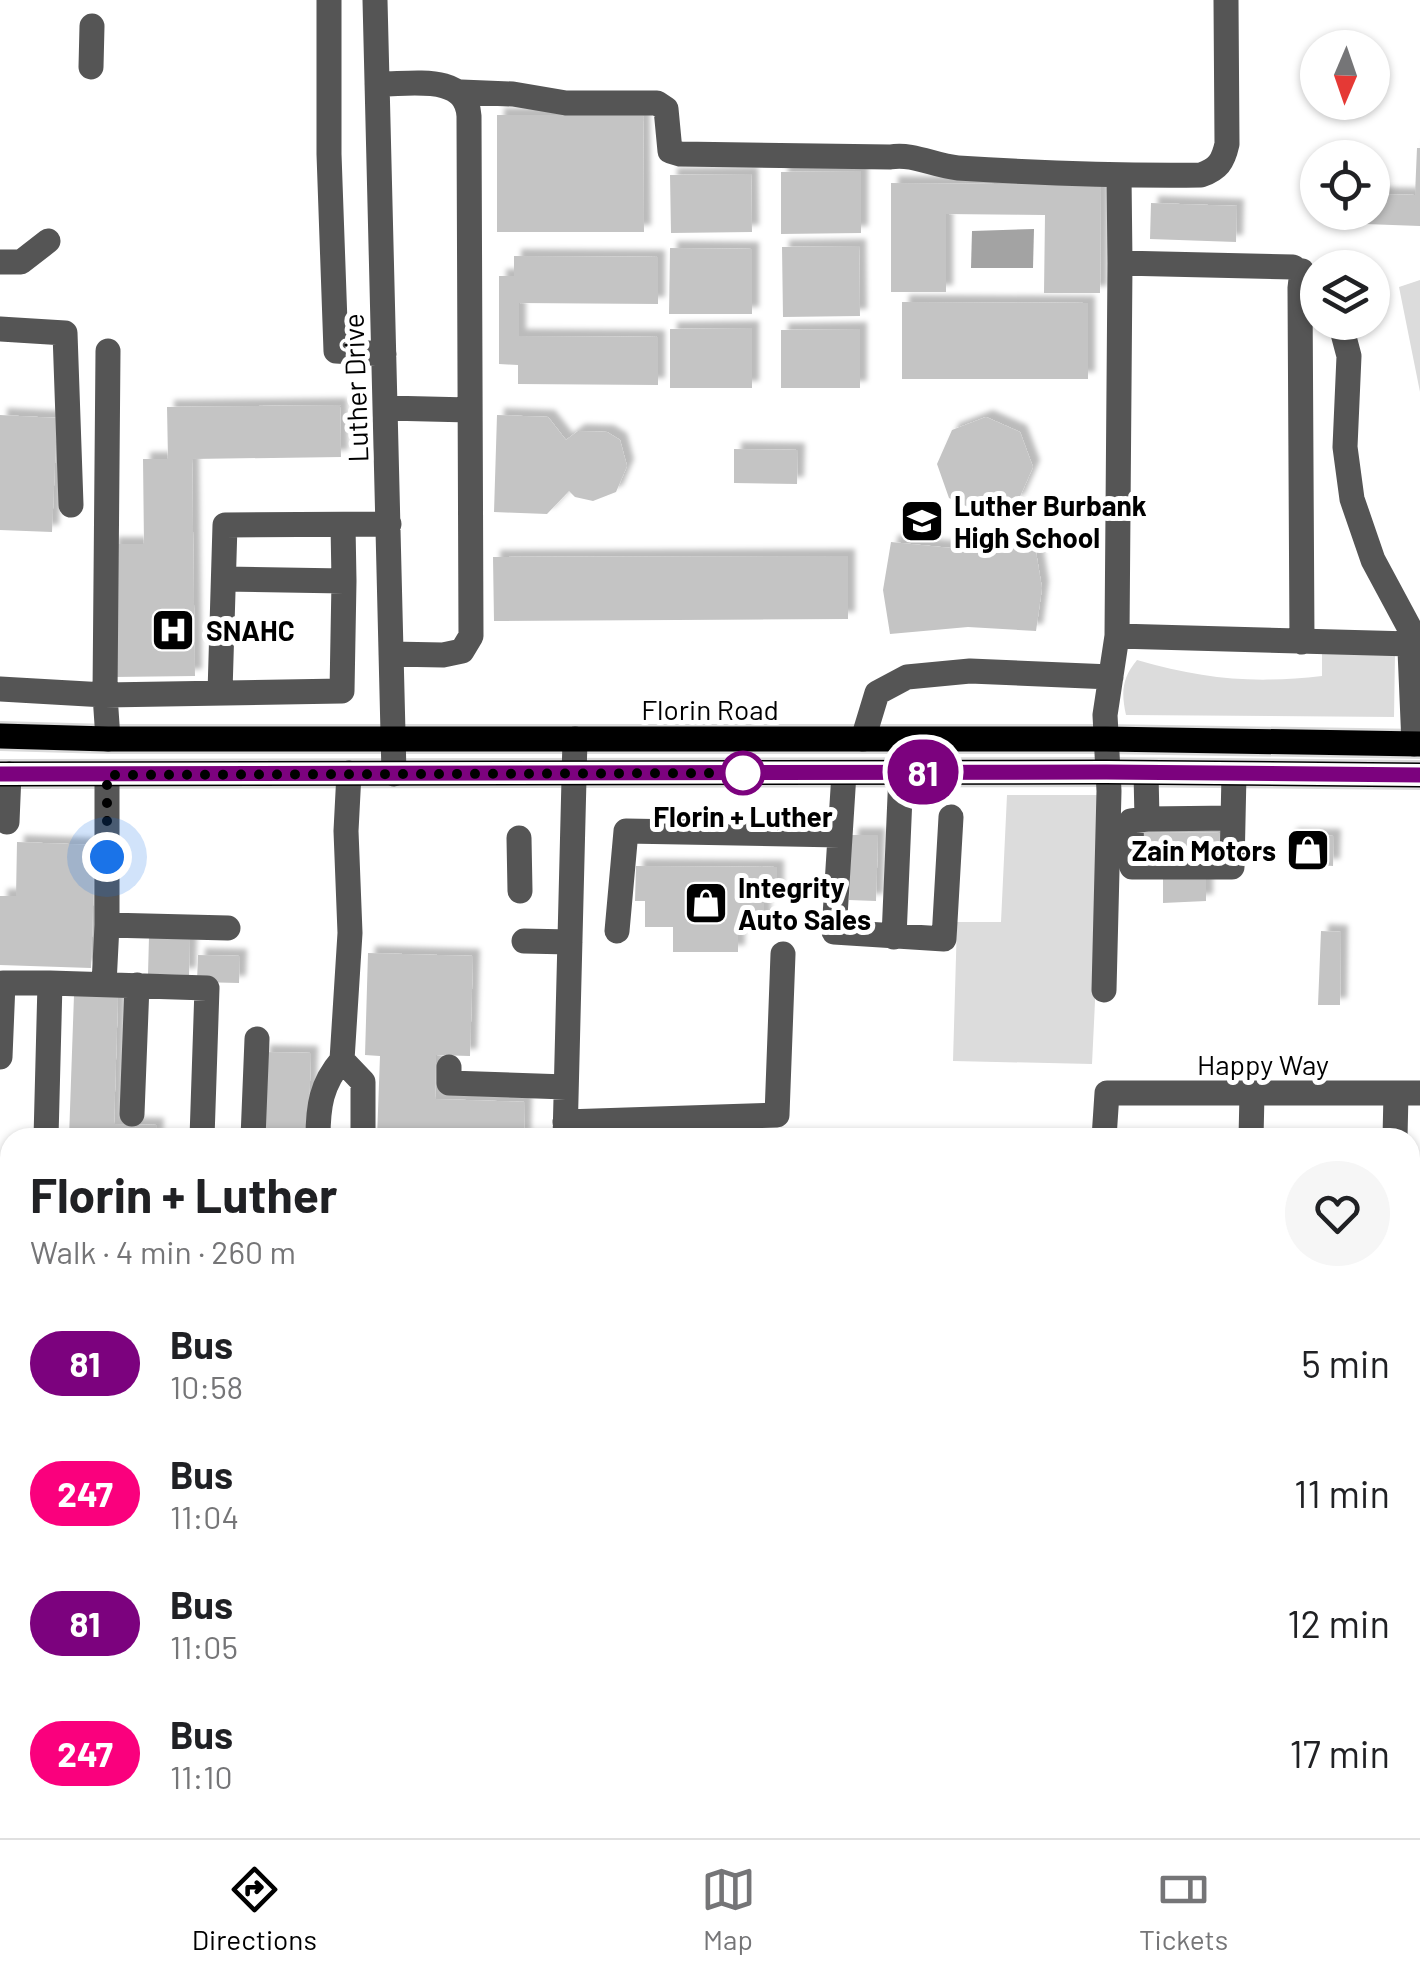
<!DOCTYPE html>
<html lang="en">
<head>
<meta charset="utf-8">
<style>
  body { margin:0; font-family:Barlow,sans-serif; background:#f6f6f6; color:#202124; height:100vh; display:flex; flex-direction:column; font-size:38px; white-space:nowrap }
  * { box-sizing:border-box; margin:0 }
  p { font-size:32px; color:#757577 }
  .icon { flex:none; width:55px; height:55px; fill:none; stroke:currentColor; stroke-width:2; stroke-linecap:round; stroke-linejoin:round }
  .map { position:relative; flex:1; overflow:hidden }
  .drawer { position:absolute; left:0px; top:1128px; width:1420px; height:712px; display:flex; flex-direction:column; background:#fff; border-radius:30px 30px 0 0; box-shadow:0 2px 8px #0004 }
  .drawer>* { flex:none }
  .badge { padding:0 20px; border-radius:32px; font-size:35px; line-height:65px }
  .needle { width:65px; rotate:182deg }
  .tools { position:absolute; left:1300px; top:30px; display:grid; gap:20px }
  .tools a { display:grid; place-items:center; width:90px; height:90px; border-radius:50%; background:#fff; box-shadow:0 2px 8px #0004; font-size:50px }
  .you { position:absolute; width:50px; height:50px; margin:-25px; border:8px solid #fff; border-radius:50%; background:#1a73e8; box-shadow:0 0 0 15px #1a73e833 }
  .map>.badge { position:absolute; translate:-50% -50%; box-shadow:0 0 0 5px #fff }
  .round { display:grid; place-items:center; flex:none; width:105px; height:105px; border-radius:52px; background:#f6f6f6 }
  .overview { display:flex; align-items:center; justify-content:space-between; height:170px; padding:0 30px }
  h1 { font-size:48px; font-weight:700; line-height:75px }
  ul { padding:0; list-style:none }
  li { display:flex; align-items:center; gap:30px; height:130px; padding:0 30px }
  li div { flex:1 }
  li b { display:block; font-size:38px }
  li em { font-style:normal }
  li .badge { min-width:110px; font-weight:700; text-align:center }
  .tab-bar { display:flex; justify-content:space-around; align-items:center; height:140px; border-top:2px solid #e0e0e0; background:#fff; font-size:28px; color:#757577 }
  .tab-bar a { display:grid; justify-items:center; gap:5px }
  .tab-bar .on { color:#000 }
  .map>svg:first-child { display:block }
</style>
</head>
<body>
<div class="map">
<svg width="1420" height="1838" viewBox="0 0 1420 1838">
  <defs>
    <filter id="shadow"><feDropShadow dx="7" dy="-7" stdDeviation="2.5" flood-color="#0004"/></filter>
  </defs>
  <rect width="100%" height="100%" fill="#fff"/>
  <!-- green -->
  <path fill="#dcdcdc" d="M1420,280v112l-21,-105z
    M1322,652l73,2 -1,63 -268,-2c-5,-23 -4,-37 11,-55 67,19 115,24 185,16z
    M1007,795h91l6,20 -12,249 -139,-3 4,-139h44z"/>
  <!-- water -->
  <path fill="#a3a3a3" d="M1034,229l-1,39h-62l1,-37z"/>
  <!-- building -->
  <path fill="#c4c4c4" filter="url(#shadow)" d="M497,115h146l1,117h-147z
    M1417,148h3v78l-55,-2v-12h7v-18l43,1z
    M861,171v62l-80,1v-62z
    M751,174l1,58 -81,1 -1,-58z
    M891,183l210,2 -1,108h-56l1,-78 -99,-1v78h-55z
    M1151,203l86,3 -1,36 -86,-3z
    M859,246l1,70 -77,1 -1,-70z
    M670,248l82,1v65h-83z
    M514,256l144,1v47l-139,-1v33l139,1v48l-140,-1v-19l-19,-1v-88h15z
    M902,302l186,1v76h-186z
    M752,328v60h-82v-59z
    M860,329v59h-79v-58z
    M340,405l1,52 -149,2 3,217 -82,1 -2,-133h33l-1,-85h25l-1,-52z
    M0,415l57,3 -5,114 -52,-2z
    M497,415l51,2 18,23 12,-9 29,1 13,8 7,26 -11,26 -23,9 -18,-4 -6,-6 -22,23 -53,-2z
    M986,417l34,15 13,35 -15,34 -35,13 -34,-16 -12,-34 15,-34z
    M734,449l64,1 -1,34 -63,-1z
    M891,542l99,10 45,-6 7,42 -6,43 -68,-4 -78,7 -7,-44z
    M848,556v63l-354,2 -1,-64z
    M1138,832l82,1 -1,20 -81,1z
    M851,835h27l-2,66 -27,-1z
    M1290,835l44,1 -1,30 -44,-3z
    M17,842l78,3 -4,123 -91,-3v-69h16z
    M636,866l141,1v34h-13v24h-26v27h-65v-25h-28v-26h-10z
    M1163,878h43v23l-43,2z
    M1321,931l20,1 -1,73h-22z
    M149,937l41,1 -1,37 -41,-1z
    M368,953l105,3 -3,100 -34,-1 -1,44 90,3 -1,36h-147l3,-82 -15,-1z
    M198,955l42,1 -1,27 -42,-1z
    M74,995l44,1 -4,128 43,1 -1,13h-87z
    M263,1052l48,1 -3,85h-48z
    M0,1559h10v68h-7l1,-18h-4z
    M0,1720h10v34l-10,-1z
    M0,1808h10v22h138v8h-148z
    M180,1830h52v8h-53z"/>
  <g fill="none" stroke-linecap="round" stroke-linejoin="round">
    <!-- major casing -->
    <g stroke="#dbdbdb" stroke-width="30">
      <path id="major" d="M0,736l108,3h998l314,5
        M0,774l1106,-2 314,3"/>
    </g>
    <!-- minor -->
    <path stroke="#555" stroke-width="25" d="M329,0v154l7,197 48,3
      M375,0l19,774
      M91,67l1,-41
      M377,84c32,1 89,-12 92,32l2,520 -9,15 -19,4 -52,-1
      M461,92l52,2 53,9h91l9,6 4,42 10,3 210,3c24,-4 44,9 68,11 81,5 162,8 243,7 17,-6 22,-13 26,-31l-1,-144
      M1119,176l1,87
      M0,262h21l27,-21
      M1340,322l9,34 -4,91 7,52 21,61 36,67 5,117
      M0,329l65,4 6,172
      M108,351l-3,344 3,44
      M386,408l84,2
      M224,579l120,2 -1,-56
      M1117,636l294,8
      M1302,642l-2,-354 2,-17
      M0,689l105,6 237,-4 2,-110
      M220,692l5,-167 164,-1
      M863,739l14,-46 30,-16 63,-6 141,6
      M844,773l-10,159 110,7 7,-122
      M1146,773l1,46 -16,2 1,46h100l2,-93
      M1147,819l86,-1
      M7,822l2,-48
      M519,838l1,53
      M107,925v-150
      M617,931l9,-100 214,4
      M894,937l7,-164
      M524,941l46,1
      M50,983l157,5 -5,150
      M104,984l3,-59 121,3
      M1104,990l5,-199 -4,-76 12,-79 3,-373 173,4 25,18
      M0,1057l3,-74h47l-4,155
      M342,1060l21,22v56
      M449,1067v16l117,4
      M132,1114l5,-129
      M565,1122l212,-7 6,-161
      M253,1138l4,-99
      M318,1138c0,-31 3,-54 24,-78l8,-127 -4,-102 3,-58
      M565,1138l10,-399
      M1104,1138l3,-45h313
      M1251,1138l1,-44
      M1395,1138l1,-45
      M0,1179l10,1
      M0,1545h10
      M1410,1614l10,1
      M0,1665h10
      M1410,1777l10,1
      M0,1782h10
      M162,1838v-8
      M298,1838v-8
      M527,1838l2,-8
      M633,1838l4,-8"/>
    <!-- major -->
    <use href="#major" stroke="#000" stroke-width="25"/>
  </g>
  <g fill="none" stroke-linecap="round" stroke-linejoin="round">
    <!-- line casing -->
    <g stroke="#fff" stroke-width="22">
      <path id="line" d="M0,774l1106,-2 314,3"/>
    </g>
    <!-- line -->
    <use href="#line" stroke="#7c027e" stroke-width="15"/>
    <!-- walk -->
    <path stroke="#000" stroke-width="10" stroke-dasharray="0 18" d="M107,857v-82l636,-2"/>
  </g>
  <!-- icons -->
  <defs>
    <g id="school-square" transform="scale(2.25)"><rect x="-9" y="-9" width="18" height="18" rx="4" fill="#000" stroke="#fff"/><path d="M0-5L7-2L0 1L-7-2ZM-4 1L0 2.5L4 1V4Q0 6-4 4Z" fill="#fff"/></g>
    <g id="hospital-square" transform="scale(2.25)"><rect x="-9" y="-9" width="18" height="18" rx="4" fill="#000" stroke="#fff"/><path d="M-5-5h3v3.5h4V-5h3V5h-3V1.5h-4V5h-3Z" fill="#fff"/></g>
    <g id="shop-square" transform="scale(2.25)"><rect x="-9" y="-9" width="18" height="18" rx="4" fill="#000" stroke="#fff"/><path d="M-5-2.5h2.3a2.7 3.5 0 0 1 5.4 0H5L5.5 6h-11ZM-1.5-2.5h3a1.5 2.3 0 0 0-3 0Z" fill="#fff"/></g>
  </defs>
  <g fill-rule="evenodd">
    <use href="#school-square" x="922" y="521"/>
    <use href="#hospital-square" x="173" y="630"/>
    <use href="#shop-square" x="1308" y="850"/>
    <use href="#shop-square" x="706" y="903"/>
  </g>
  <!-- markers -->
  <circle fill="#fff" stroke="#7c027e" stroke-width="5" cx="743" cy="773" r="20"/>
  <g text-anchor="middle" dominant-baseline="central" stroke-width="10" stroke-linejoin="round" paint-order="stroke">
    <!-- street labels -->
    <g font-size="28" fill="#000" stroke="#fff">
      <text transform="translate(355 388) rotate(-92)">Luther Drive</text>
      <text x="710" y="709">Florin Road</text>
      <text x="1263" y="1064">Happy Way</text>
    </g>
    <!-- poi labels -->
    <g font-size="28" font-weight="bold" fill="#000" stroke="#fff" text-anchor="start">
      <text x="954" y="505">Luther Burbank<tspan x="954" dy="32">High School</tspan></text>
      <text x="206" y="630">SNAHC</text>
      <text x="1276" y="850" text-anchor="end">Zain Motors</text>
      <text x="738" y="887">Integrity<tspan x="738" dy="32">Auto Sales</tspan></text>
    </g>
    <!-- stop labels -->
    <g font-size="28" font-weight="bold" fill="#000" stroke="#fff">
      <text x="743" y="816">Florin + Luther</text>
    </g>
  </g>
</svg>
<div class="tools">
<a><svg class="needle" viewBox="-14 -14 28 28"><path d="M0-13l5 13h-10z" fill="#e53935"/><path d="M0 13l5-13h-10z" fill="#757577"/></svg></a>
<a><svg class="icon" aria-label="locate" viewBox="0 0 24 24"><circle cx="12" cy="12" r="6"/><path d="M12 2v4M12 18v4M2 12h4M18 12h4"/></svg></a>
<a><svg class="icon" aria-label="layers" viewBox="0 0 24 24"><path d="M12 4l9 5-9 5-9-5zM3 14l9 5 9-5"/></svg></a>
</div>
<div class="you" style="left:107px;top:857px"></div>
<b class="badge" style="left:923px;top:772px;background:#7c027e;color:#fff">81</b>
<section class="drawer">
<div class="overview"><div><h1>Florin + Luther</h1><p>Walk · 4 min · 260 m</p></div><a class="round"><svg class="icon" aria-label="heart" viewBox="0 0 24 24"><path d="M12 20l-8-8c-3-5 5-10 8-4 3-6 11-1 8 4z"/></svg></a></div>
<ul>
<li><span class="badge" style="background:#7c027e;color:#fff">81</span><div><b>Bus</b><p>10:58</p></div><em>5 min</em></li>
<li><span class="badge" style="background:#fa007d;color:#fff">247</span><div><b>Bus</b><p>11:04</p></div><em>11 min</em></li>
<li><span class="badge" style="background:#7c027e;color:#fff">81</span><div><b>Bus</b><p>11:05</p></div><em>12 min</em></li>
<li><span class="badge" style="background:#fa007d;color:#fff">247</span><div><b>Bus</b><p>11:10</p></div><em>17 min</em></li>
</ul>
</section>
</div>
<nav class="tab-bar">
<a class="on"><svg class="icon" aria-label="directions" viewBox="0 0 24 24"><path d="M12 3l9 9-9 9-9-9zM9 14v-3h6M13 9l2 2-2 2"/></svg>Directions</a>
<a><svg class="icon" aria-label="map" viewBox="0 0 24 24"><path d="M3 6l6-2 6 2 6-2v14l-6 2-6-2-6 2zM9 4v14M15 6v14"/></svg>Map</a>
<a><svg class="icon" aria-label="tickets" viewBox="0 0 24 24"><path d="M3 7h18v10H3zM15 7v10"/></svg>Tickets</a>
</nav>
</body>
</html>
